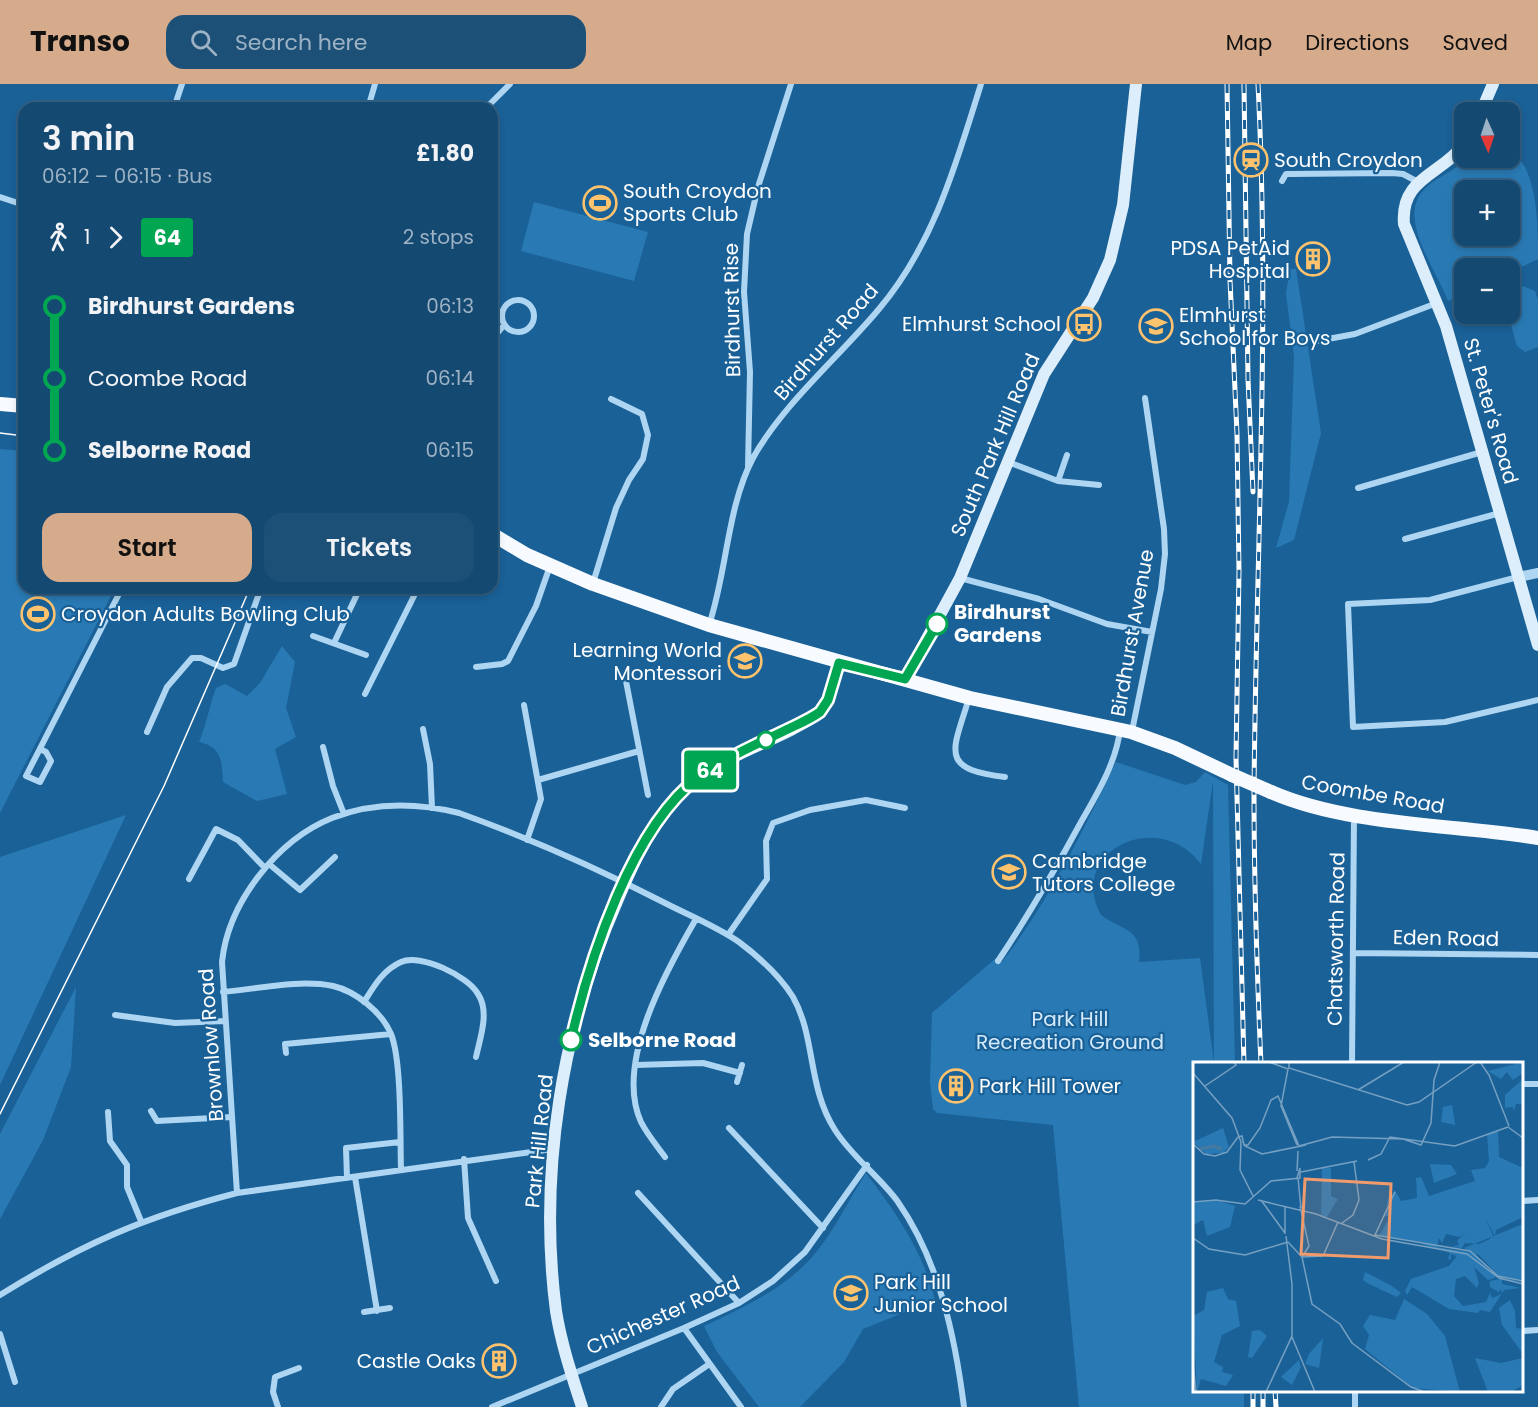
<!DOCTYPE html>
<html lang="en">
<head>
<meta charset="utf-8">
<style>
  body { margin:0; font-family:Poppins,sans-serif; background:#1d5077; color:#f1f3f6; height:100vh; display:flex; flex-direction:column; font-size:22px; white-space:nowrap }
  * { box-sizing:border-box; margin:0 }
  p { font-size:20px; color:#9db2c4 }
  .icon { flex:none; width:33px; height:33px; fill:none; stroke:currentColor; stroke-width:2; stroke-linecap:round; stroke-linejoin:round }
  .map { position:relative; flex:1; overflow:hidden }
  .details { position:absolute; left:18px; top:18px; width:480px; height:492px; display:flex; flex-direction:column; background:#144972; border-radius:18px; box-shadow:0 3px 9px #0003,0 0 0 2px #336184 }
  .details>* { flex:none }
  .badge { padding:0 12px; border-radius:4px; font-size:21px; line-height:39px }
  .needle { width:39px; rotate:177deg }
  .fabs { position:absolute; left:1454px; top:18px; display:grid; gap:12px }
  .fabs a { display:grid; place-items:center; width:66px; height:66px; border-radius:12px; background:#144972; box-shadow:0 3px 9px #0003,0 0 0 2px #336184; font-size:30px }
  .map>.badge { position:absolute; translate:-50% -50%; box-shadow:0 0 0 3px #fff }
  .legs { display:flex; align-items:center; gap:9px; height:66px; padding:0 24px; font-size:20px }
  .legs p { margin-inline-start:auto }
  .head { display:flex; align-items:center; justify-content:space-between; height:102px; padding:0 24px }
  h1 { font-size:33px; font-weight:600; line-height:45px }
  .button { display:flex; gap:12px; margin-top:auto; padding:12px 24px }
  .button a { flex:1; height:69px; border-radius:18px; background:#d6ab8b; color:#111; font-size:24px; font-weight:600; line-height:69px; text-align:center }
  .button a+a { background:#1d5077; color:#f1f3f6 }
  ul { padding:0 24px; list-style:none }
  li { display:flex; align-items:center; gap:21px; height:72px; font-size:22px }
  li i { display:grid; place-items:center; width:9px; height:100%; margin:0 8px; background:currentColor }
  li i::after { content:''; width:15px; height:15px; margin:-8px; border:4px solid; border-radius:50%; background:#144972 }
  li p { margin-inline-start:auto }
  li:first-child i { background:linear-gradient(#0000 50%,currentColor 0) }
  li:last-child i { background:linear-gradient(currentColor 50%,#0000 0) }
  header { display:flex; align-items:center; gap:36px; box-sizing:border-box; height:84px; padding:0 30px; background:#d6ab8b; color:#111 }
  header strong { font-size:28px }
  nav { display:flex; gap:33px; margin-inline-start:auto; font-size:21px }
  .search { width:420px; height:54px; background:#1d5077; display:flex; align-items:center; gap:15px; box-sizing:border-box; padding:0 21px; border-radius:18px; color:#9db2c4; font-size:22px }
  .map>svg:first-child { display:block }
</style>
</head>
<body>
<header>
<strong>Transo</strong>
<div class="search"><svg class="icon" aria-label="search" viewBox="0 0 24 24"><circle cx="10" cy="10" r="6"/><path d="M15 15l6 6"/></svg>Search here</div>
<nav><a>Map</a><a>Directions</a><a>Saved</a></nav>
</header>
<div class="map">
<svg width="1538" height="1323" viewBox="0 0 1538 1323">
  <rect width="100%" height="100%" fill="#1a6198"/>
  <!-- green -->
  <path fill="#297ab4" fill-rule="evenodd" d="M1509,65c29,18 29,75 29,110l-29,14v-5h-45v26l-16,7c-10,-29 -50,-80 -26,-109 12,-15 32,-19 44,-34h43zM1464,106h45v46h-45z
    M534,118l114,30 -14,49 -113,-30z
    M1290,185h6l25,164 -27,107 -18,8 13,-46 5,-145 -8,-64z
    M1523,202l12,5 3,9v47l-13,5 -8,-6 -9,-32 1,-23z
    M0,365l24,2v137h91l-115,225z
    M282,562l13,16 -9,46 10,29 -21,12 12,45 -30,7 -34,-19c-1,-21 -1,-35 -24,-40 8,-19 10,-35 17,-54l9,-4 22,12 13,-13z
    M1116,678l69,23 11,-3 9,-10 23,13 7,278 -41,1v326l50,1v16h-165l-26,-282 -116,-12 -4,-4 -3,-27 2,-69 64,-55 6,4c47,-61 81,-131 114,-200zM1213,697l1,282 -14,-105 -61,4c4,-35 -17,-31 -38,-47 -35,-64 58,-108 100,-51z
    M126,731l-126,270v-228z
    M76,903l-5,80 -28,73 -43,79v-85z
    M866,1089c30,40 57,78 69,127l-72,29 -19,33 -44,45h-41l-42,-55 -13,-26c39,-18 80,-37 109,-70 21,-24 36,-57 53,-83z"/>
  <g fill="none" stroke-linecap="round" stroke-linejoin="round">
    <!-- minor -->
    <path stroke="#aed5f1" stroke-width="6" d="M174,24l8,-24
      M368,24l7,-24
      M486,24l24,-24
      M1282,97l4,-7h5l101,-1 11,1 15,8
      M0,113l24,8
      M502 232a16 16 0 1 1 32 0a16 16 0 1 1-32 0Z
      M492,256l12,-15
      M1317,257l38,-7 82,-31
      M1008,378l50,19 41,4
      M748,383l2,-95 -6,-80 3,-58 11,-47 33,-103
      M1058,397l9,-26
      M1358,404l124,-36
      M1405,455l95,-26
      M1518,493l-88,23 -82,4 5,123 92,-5 93,-22
      M960,494l79,21 68,25 45,8
      M593,499l23,-75 13,-28 14,-21 5,-24 -6,-21 -31,-15
      M709,541c18,-53 18,-118 44,-167 30,-54 86,-101 126,-149 55,-65 77,-145 102,-225
      M313,552l53,19
      M334,559l26,-55
      M476,583l26,-3 6,-3 28,-55 14,-40
      M625,592l23,119
      M365,610l53,-106
      M969,614c-16,53 -31,71 36,79
      M524,621l17,94 -14,41
      M423,645l7,35 2,44
      M1132,647l29,-142 4,-35 -1,-25 -19,-131
      M147,648l20,-45 25,-29h9l22,10 11,-4 27,-76
      M323,663l10,39 11,28
      M40,665l6,3 5,9 -11,21 -14,-6 96,-188
      M538,696l101,-29
      M269,780l31,26 35,-33
      M189,795l27,-50 22,11 27,28
      M728,851l39,-56 -1,-38 7,-18 37,-13 56,-10 39,8
      M1353,869l185,2
      M998,877c30,-45 57,-91 83,-139 16,-28 35,-59 39,-92
      M223,908c35,-3 75,-13 110,-6 22,5 49,26 58,48 11,27 9,104 10,136
      M364,918c10,-16 19,-32 37,-40 19,-9 67,14 77,32 12,18 2,44 -2,63
      M115,931l60,8 50,-2
      M286,969l-1,-9 106,-10
      M1352,980l2,-249
      M636,981l67,-2 37,10
      M737,998l5,-17
      M1522,1000h16
      M151,1027l6,10 75,-4
      M108,1028l2,29 17,24v22l14,34
      M729,1044l94,100
      M665,1073c-8,-11 -18,-23 -24,-35 -27,-59 26,-153 55,-203
      M464,1075l4,59 28,63
      M355,1093l22,134
      M347,1094l-1,-30 54,-6
      M237,1109l-15,-231c6,-59 55,-122 110,-144 41,-16 86,-15 127,-5 70,25 138,55 204,89 25,13 53,24 76,40 20,15 41,34 54,55 23,41 14,89 42,133 17,27 44,46 63,72 41,59 57,134 66,205
      M638,1109l101,110
      M1522,1117l16,-1
      M0,1211c82,-51 144,-78 237,-102l316,-44
      M364,1228l26,-4
      M684,1244l57,79
      M1522,1247l16,-1
      M0,1250l15,48
      M1355,1306v17
      M278,1323l-5,-15 2,-15 24,-9
      M492,1323l192,-79 55,-25 34,-22 32,-29 62,-87
      M661,1323l12,-18 35,-24"/>
    <!-- tertiary -->
    <path stroke="#aed5f1" stroke-width="10" d="M1518,493l20,-4"/>
    <!-- secondary -->
    <path stroke="#dceefb" stroke-width="12" d="M1481,28l12,-28
      M1464,60c-22,31 -64,33 -60,80l42,102 92,319
      M905,595l55,-101 84,-204 49,-76 17,-38 13,-55 13,-121
      M582,1323c-10,-31 -21,-64 -26,-96 -18,-138 6,-285 62,-412 17,-40 34,-78 65,-108 39,-39 96,-48 137,-79l8,-12 11,-37"/>
    <!-- primary -->
    <path stroke="#f7fbff" stroke-width="14" d="M0,320l24,2
      M492,450l35,21 66,29 116,41 261,73 161,34 44,16 57,27
      M1271,708c78,34 182,32 267,46"/>
    <!-- tram -->
    <path stroke="#fff" stroke-width="1.5" d="M0,349l24,3
      M0,1030l164,-328 86,-198"/>
    <!-- rail casing -->
    <g stroke="#fff" stroke-width="5">
      <path id="rail" d="M1227,0l3,196 7,154 2,137 -3,187 8,306
        M1244,0l4,295 5,113
        M1258,0c12,236 -2,472 -4,709 0,90 3,180 7,271
        M1253,1306v17
        M1263,1306v17
        M1275,1306l1,17"/>
    </g>
    <!-- rail -->
    <use href="#rail" stroke="#1a6198" stroke-width="3" stroke-dasharray="9" stroke-linecap="butt"/>
    <!-- primary-bridge -->
    <path stroke="#f7fbff" stroke-width="14" d="M1232,691l39,17"/>
  </g>
  <g fill="none" stroke-linecap="round" stroke-linejoin="round">
    <!-- line-1 casing -->
    <g stroke="#fff" stroke-width="14">
      <path id="line-1" d="M571,956c18,-79 61,-214 128,-263 26,-19 56,-32 85,-46 12,-6 25,-11 36,-19l8,-12 11,-37 66,16 32,-55"/>
    </g>
    <!-- line-1 -->
    <use href="#line-1" stroke="#00a651" stroke-width="9"/>
  </g>
  <!-- icons -->
  <defs>
    <g id="station-ring" transform="scale(1.725)"><circle r="9.5" fill="#1a6198" stroke="#ffc26d" stroke-width="1.5"/><path d="M-3-6H3Q5-6 5-4V2Q5 4 3 4L4.5 6H3L1.5 4h-3L-3 6H-4.5L-3 4Q-5 4-5 2V-4Q-5-6-3-6ZM-3.5-4v3h7v-3ZM-3.5 1v1.5H-2V1ZM2 1v1.5H3.5V1Z" fill="#ffc26d"/></g>
    <g id="stadium-ring" transform="scale(1.725)"><circle r="9.5" fill="#1a6198" stroke="#ffc26d" stroke-width="1.5"/><path d="M0-5a6.5 5 0 1 0 0 10a6.5 5 0 1 0 0-10ZM-3.5-1.8h7v3.6h-7Z" fill="#ffc26d"/></g>
    <g id="building-ring" transform="scale(1.725)"><circle r="9.5" fill="#1a6198" stroke="#ffc26d" stroke-width="1.5"/><path d="M-4-6H4V6H1V3H-1V6H-4ZM-2.5-4.3h1.7v1.8h-1.7ZM.8-4.3h1.7v1.8H.8ZM-2.5-1h1.7V.8h-1.7ZM.8-1h1.7V.8H.8Z" fill="#ffc26d"/></g>
    <g id="bus-ring" transform="scale(1.725)"><circle r="9.5" fill="#1a6198" stroke="#ffc26d" stroke-width="1.5"/><path d="M-5-6H5V4H4V6H2V4H-2V6H-4V4H-5ZM-3.5-4V0h7V-4ZM-3.5 1.2v1.5H-2V1.2ZM2 1.2v1.5H3.5V1.2Z" fill="#ffc26d"/></g>
    <g id="school-ring" transform="scale(1.725)"><circle r="9.5" fill="#1a6198" stroke="#ffc26d" stroke-width="1.5"/><path d="M0-5L7-2L0 1L-7-2ZM-4 1L0 2.5L4 1V4Q0 6-4 4Z" fill="#ffc26d"/></g>
    <g id="university-ring" transform="scale(1.725)"><circle r="9.5" fill="#1a6198" stroke="#ffc26d" stroke-width="1.5"/><path d="M0-5L7-2L0 1L-7-2ZM-4 1L0 2.5L4 1V4Q0 6-4 4Z" fill="#ffc26d"/></g>
  </defs>
  <g fill-rule="evenodd">
    <use href="#station-ring" x="1251" y="76"/>
    <use href="#stadium-ring" x="600" y="119"/>
    <use href="#building-ring" x="1313" y="175"/>
    <use href="#bus-ring" x="1084" y="240"/>
    <use href="#school-ring" x="1156" y="242"/>
    <use href="#stadium-ring" x="38" y="530"/>
    <use href="#school-ring" x="745" y="577"/>
    <use href="#university-ring" x="1009" y="788"/>
    <use href="#building-ring" x="956" y="1002"/>
    <use href="#school-ring" x="851" y="1209"/>
    <use href="#building-ring" x="499" y="1277"/>
  </g>
  <!-- markers -->
  <g fill="#fff" stroke="#00a651" stroke-width="3">
    <circle cx="937" cy="540" r="10"/>
    <circle cx="766" cy="656" r="8"/>
    <circle cx="571" cy="956" r="10"/>
  </g>
  <g text-anchor="middle" dominant-baseline="central" stroke-width="4.5" stroke-linejoin="round" paint-order="stroke">
    <!-- poi labels -->
    <g font-size="20" fill="#fff" stroke="#1a6198" text-anchor="start">
      <text x="1274" y="76">South Croydon</text>
      <text x="623" y="107">South Croydon<tspan x="623" dy="23">Sports Club</tspan></text>
      <text x="1290" y="164" text-anchor="end">PDSA PetAid<tspan x="1290" dy="23">Hospital</tspan></text>
      <text x="1179" y="231">Elmhurst<tspan x="1179" dy="23">School for Boys</tspan></text>
      <text x="1061" y="240" text-anchor="end">Elmhurst School</text>
      <text x="61" y="530">Croydon Adults Bowling Club</text>
      <text x="722" y="566" text-anchor="end">Learning World<tspan x="722" dy="23">Montessori</tspan></text>
      <text x="1032" y="777">Cambridge<tspan x="1032" dy="23">Tutors College</tspan></text>
      <text x="979" y="1002">Park Hill Tower</text>
      <text x="874" y="1198">Park Hill<tspan x="874" dy="23">Junior School</tspan></text>
      <text x="476" y="1277" text-anchor="end">Castle Oaks</text>
    </g>
    <!-- street labels -->
    <g font-size="20" fill="#fff" stroke="#1a6198">
      <text transform="translate(732 226) rotate(-91)">Birdhurst Rise</text>
      <text transform="translate(826 258) rotate(-49)">Birdhurst Road</text>
      <text transform="translate(1491 327) rotate(74)">St. Peter's Road</text>
      <text transform="translate(995 361) rotate(-67)">South Park Hill Road</text>
      <text transform="translate(1132 549) rotate(-80)">Birdhurst Avenue</text>
      <text transform="translate(1373 710) rotate(10)">Coombe Road</text>
      <text transform="translate(1446 854) rotate(1)">Eden Road</text>
      <text transform="translate(1336 855) rotate(-89)">Chatsworth Road</text>
      <text transform="translate(211 961) rotate(-94)">Brownlow Road</text>
      <text transform="translate(539 1057) rotate(-84)">Park Hill Road</text>
      <text transform="translate(663 1231) rotate(-24)">Chichester Road</text>
    </g>
    <!-- stop labels -->
    <g font-size="20" font-weight="bold" fill="#fff" stroke="#1a6198" text-anchor="start">
      <text x="954" y="528">Birdhurst<tspan x="954" dy="23">Gardens</tspan></text>
      <text x="588" y="956">Selborne Road</text>
    </g>
    <!-- park labels -->
    <g font-size="20" fill="#d5ebfb" stroke="#1a6198">
      <text x="1070" y="935">Park Hill<tspan x="1070" dy="23">Recreation Ground</tspan></text>
    </g>
  </g>
  <!-- overview -->
  <g transform="translate(1193 978)">
    <rect width="330" height="330" fill="#1a6198"/>
    <path d="M330,0v11l-10,7 -6,-8 -6,7 -13,-8zM330,17v25h-7l-2,7 -1,-4 -8,1v-13zM259,43l3,19v1l-14,-3 2,-15zM30,66l6,19 -6,6 -17,1 -13,-12zM305,68l1,27 24,11v49l-27,13 -1,6 -10,-18 8,17 -3,4 -11,5 -14,-1 -3,5 -11,-1 8,-2 -2,-4 10,-10 -7,6 -14,-3 -4,9 -3,-5 -2,9 38,6 13,16 15,9 20,4 -21,-2v4l19,4 -17,2 -14,22 -10,-2 -2,3 -29,-4 -37,-22 -5,8 -2,-4 6,-12 38,-13 8,-10 -6,-2v6l-3,-1 2,-6 -29,-9 3,-1 -45,-7 12,-21 -8,2 13,-25 -10,15 2,-8 7,-9 6,11 16,-3 -1,-20 5,-1 8,19 46,-15 -4,-11 14,-2 4,-7 -2,-27zM281,205l14,13 7,-2 -1,-3 6,4 -10,2v6l9,5 2,-3 1,5 -10,4 -2,-5 -4,9 -23,4 -9,-10 2,-17 9,-3 12,12 2,-5zM237,102l21,1 6,9 -23,9zM129,105l9,1v28l7,3 -11,18 -6,-2zM23,138l19,6 -5,21 -23,9 -4,-16 -10,5v-22zM330,162v56l-24,-4 -20,-21 -15,-7zM172,210l27,14 9,7 -4,4 -28,-13 -6,-4zM30,226l5,11 8,2 4,25 -18,9 -8,27 9,5 -1,5 11,3 -7,11 -25,-7 -4,13 -4,-76 11,-6 3,-18zM211,237l23,15 18,22 15,56 -47,-4 -48,-39 4,-14 -6,-9 7,-11 25,5zM317,238l5,11 1,17 7,1v25l-21,-29 -3,-17zM59,269l8,-1 7,6 -15,22 -4,-1zM130,276l-4,30 -14,-4 4,-10zM282,296l26,5 22,-5v27l-12,7h-23zM106,298l2,7 -9,18 -11,-8z" fill="#297ab4" fill-rule="evenodd"/>
    <path fill="none" stroke="#47799f" stroke-width="3" d="M6,87l15,-3 8,3"/>
    <path fill="none" stroke="#76a0c1" stroke-width="1.5" d="M76,0l19,7 -7,37 16,39M96,0v6l118,37 12,-3 58,-40M287,0l9,13 20,51M0,11l39,45 9,24 -1,28 13,26M12,24l31,-21 -2,-3M165,28l46,-28M315,65l15,11M45,75l4,-1 2,9h4l12,-17 11,-28 7,-4 21,50 33,-9 71,2 18,6 10,-22 3,-43 6,-18M50,80l2,4 17,8 44,-9M0,82l11,10 11,2 12,-4 11,-15M175,98l13,-6 9,-17 65,9 53,-19M104,109l1,-20M108,110l56,-11M105,116l3,30M202,130l-20,43 95,16 28,25 25,5M65,138l58,14 66,25 85,15 32,24 24,6M68,138l24,33M0,140l23,-2 29,4 26,-23 29,-3v-10l-3,10M107,144l9,40 -7,11M92,145v27M149,161l11,-8 6,-15 -5,-38M0,176l16,11 36,6M95,180l14,15 10,47 28,20 12,19 59,44 14,5M52,193l43,-13M109,195l21,-1 15,-34M99,275l23,55M0,300l3,30M73,330l26,-56v-52l-6,-48"/>
    <path fill="#f19b6d" fill-opacity="0.15" stroke="#f19b6d" stroke-width="3" d="M112,117l86,5 -3,74 -87,-4z"/>
    <rect width="330" height="330" fill="none" stroke="#fff" stroke-width="3"/>
  </g>
</svg>
<div class="fabs">
<a><svg class="needle" viewBox="-14 -14 28 28"><path d="M0-13l5 13h-10z" fill="#e53935"/><path d="M0 13l5-13h-10z" fill="#9db2c4"/></svg></a>
<a>+</a>
<a>−</a>
</div>
<b class="badge" style="left:710px;top:686px;background:#00a651;color:#fff">64</b>
<section class="details">
<div class="head"><div><h1>3 min</h1><p>06:12 – 06:15 · Bus</p></div><b>£1.80</b></div>
<div class="legs"><svg class="icon" aria-label="walk" viewBox="0 0 24 24"><circle cx="13" cy="4" r="2"/><path d="M13 8l-2 6 4 7M11 14l-3 7M7 12l3-4h3l4 4"/></svg>1<svg class="icon" aria-label="forward" viewBox="0 0 24 24"><path d="M9 5l7 7-7 7"/></svg><b class="badge" style="background:#00a651;color:#fff">64</b><p>2 stops</p></div>
<ul>
<li><i style="color:#00a651"></i><b>Birdhurst Gardens</b><p>06:13</p></li>
<li><i style="color:#00a651"></i><span>Coombe Road</span><p>06:14</p></li>
<li><i style="color:#00a651"></i><b>Selborne Road</b><p>06:15</p></li>
</ul>
<div class="button"><a>Start</a><a>Tickets</a></div>
</section>
</div>
</body>
</html>
